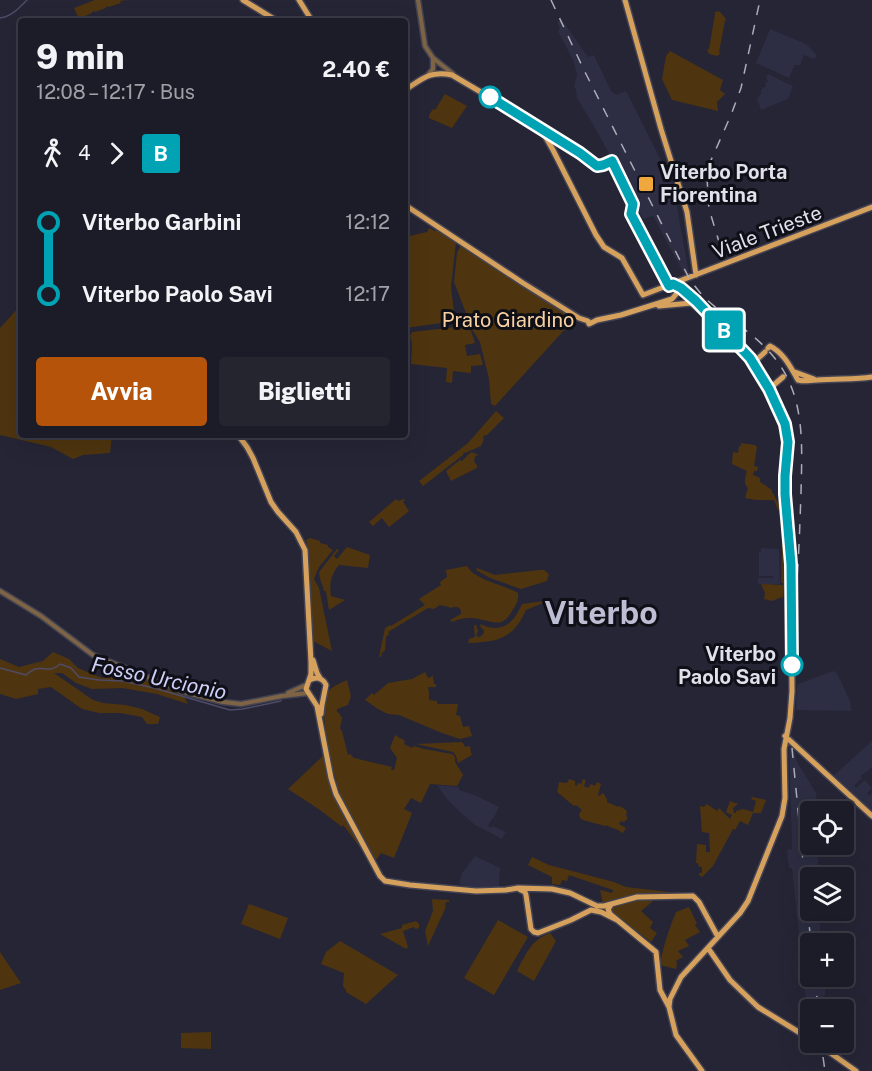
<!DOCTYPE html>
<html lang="it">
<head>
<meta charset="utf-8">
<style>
  body { margin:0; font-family:"Public Sans",sans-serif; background:#252530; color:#f1f3f6; height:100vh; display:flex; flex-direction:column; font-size:22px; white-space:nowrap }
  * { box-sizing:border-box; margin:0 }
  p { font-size:20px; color:#a0a1a8 }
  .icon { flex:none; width:33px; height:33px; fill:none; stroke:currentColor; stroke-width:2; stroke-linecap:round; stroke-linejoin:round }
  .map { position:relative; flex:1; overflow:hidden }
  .sheet { position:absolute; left:18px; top:18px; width:390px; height:420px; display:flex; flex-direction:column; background:#1c1c28; border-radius:6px; box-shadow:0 6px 24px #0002,0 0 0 2px #3a3a45 }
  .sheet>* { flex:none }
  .badge { padding:0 12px; border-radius:4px; font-size:21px; line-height:39px }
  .controls { position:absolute; left:800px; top:801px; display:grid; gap:12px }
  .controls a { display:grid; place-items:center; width:54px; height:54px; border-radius:6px; background:#1c1c28; box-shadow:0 6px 24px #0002,0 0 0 2px #3a3a45; font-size:30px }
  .map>.badge { position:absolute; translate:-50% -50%; box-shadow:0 0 0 3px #fff }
  .legs { display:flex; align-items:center; gap:9px; height:66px; padding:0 18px; font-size:20px }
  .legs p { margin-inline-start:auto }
  .summary { display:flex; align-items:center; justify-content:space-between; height:102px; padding:0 18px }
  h1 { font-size:33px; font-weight:800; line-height:45px }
  .cta { display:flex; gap:12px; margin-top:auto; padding:12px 18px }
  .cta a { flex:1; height:69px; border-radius:6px; background:#b45309; color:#fff; font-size:24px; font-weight:800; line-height:69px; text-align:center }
  .cta a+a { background:#252530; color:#f1f3f6 }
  ul { padding:0 18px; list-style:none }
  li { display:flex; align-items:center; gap:21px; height:72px; font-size:22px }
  li i { display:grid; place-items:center; width:9px; height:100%; margin:0 8px; background:currentColor }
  li i::after { content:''; width:15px; height:15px; margin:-8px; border:4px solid; border-radius:50%; background:#1c1c28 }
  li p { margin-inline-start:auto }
  li:first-child i { background:linear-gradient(#0000 50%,currentColor 0) }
  li:last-child i { background:linear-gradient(currentColor 50%,#0000 0) }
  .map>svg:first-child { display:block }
</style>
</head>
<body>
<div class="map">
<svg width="872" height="1071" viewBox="0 0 872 1071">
  <rect width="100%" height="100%" fill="#252536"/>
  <!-- built -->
  <path fill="#2d2d43" d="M562,20l26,37 6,-2 17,36 5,4 10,-4 47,94 16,89 -4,2 -32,-60 -10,3 -45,-86 -21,-35 -1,-9 -2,-2 3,-12 -3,-13 -16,-31 2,-2 -3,-7z
    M770,29l36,15 11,11 -3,4 -10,-4 -4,10h-5l-6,13 -33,-15z
    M768,74l25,12 -5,13 -27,11 -4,-11 4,-5v-4l5,-4 -1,-3 3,-1 -2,-5z
    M761,548l18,1 1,35h-22v-6h15v-2h-14v-24h2z
    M833,671l4,2 13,28 1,10 -55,-1 1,-24 1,-2z
    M872,741v26l-11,9 1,2 -8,8 2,2 9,-8 7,8 -5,5 2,3 3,-3v21l-39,-38z
    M789,747h5l2,12 3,6 17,28 1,9 1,1 3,-1 2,6v3l-13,1v32l8,1v32l-8,1v32l8,1 4,32 -12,1v32l15,1v17l-4,11v4l-11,1v9l-5,-26 -13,-125h-3l-2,-18 5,-1z
    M437,785l22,2v3l16,5 24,12 -6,12h-1l-4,7 3,2 2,-2 13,6 -4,7 -27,-14 -15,-13 -14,-14z
    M475,856l25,12 -1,19 -26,1 -14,-4 3,-11z"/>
  <!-- green -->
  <path fill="#4f350f" d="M95,0h32l-7,1 1,2 -12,4 -1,-1 -2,1v1l-11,4 -1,-1 -2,1v1l-11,5 -1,-2 -2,1 -4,-9z
    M717,11l3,1 6,7 -1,2 -6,31 2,1 -4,3 -8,-2 -2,-4 2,-1 6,-35 -1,-1z
    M670,51l53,29 -3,10 5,4 -8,8 1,9 -46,-11 -10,-21 4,-23z
    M445,94l22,12 -15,22 -23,-10v-3l4,-6 2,1z
    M429,228l6,3 2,-1 19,12 -5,45 4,34 -49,7 -1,-26 5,-1 -5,-31v-33l22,-5z
    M461,245l111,72 -6,11 -71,78 -4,-2 -2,-25 -9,-37 -7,-11 -19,-49 3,-29z
    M21,305v130h91l-2,18 -27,2 -10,4 -22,-12 -51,-12v-107z
    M465,324l4,1 6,18 -10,2 2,11 13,-2 3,11 -12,1v7l-18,-2 -1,12 -6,-1 1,-14 -36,-4 1,-20 -2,-8 2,-4 53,-6z
    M496,411l8,7 -17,17 -4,1 1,3 -3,7 -16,7 -1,-1 -1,3 -40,31 -4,-5 49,-38z
    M741,443l14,2 2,2 -3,19 4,1 -1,4h-3l-1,4 7,3v4l12,8v3h1l9,18 2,12h-3l-2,-11 1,-1 -1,-2 -1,1 -4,-10h-18l-11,-2 3,-10c-5,-4 -3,-11 -1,-17l-15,-7 1,-12 5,1 1,-7h2z
    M471,452l8,3 -4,1 -1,6 3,3v3l-26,13 -5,-10 14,-11 2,1z
    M396,499l2,2 6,-2 1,1 -2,2 6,9 -20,16 -7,-9 -9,8 -4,-4z
    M781,526h4l2,31 -4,42 -1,-2 -10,4 -8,-2 1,-6 -4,-9 22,1v-2h-2l1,-41h2v-2l-2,-1z
    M310,538l10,3v2l8,2v2l5,3 -14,17 -5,12 5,9 13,63 -19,-10 -4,-86 -3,-15z
    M347,547l23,8 -2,13 -29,-3c-8,9 -10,19 -8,31l14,4 -16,10 -3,-19h-2c-1,-6 -5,-12 -5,-19l18,-23 2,1 -5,6 3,3z
    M467,566c7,14 38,19 51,27 1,7 -2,12 -6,18 -10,17 -17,11 -33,8 -9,-2 -18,-1 -27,3l-2,-2 11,-6c1,-8 -5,-8 -11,-6l-1,-1 -9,-2 -6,4 -6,-1 -40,24 1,2 -3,3 -1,13 -4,4 1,2 -3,1 6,-29 5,-3 1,1 34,-21 -6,-6 22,-14 -1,-3 7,-5 -1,-7z
    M477,568l18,7 45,-5h4l5,4 -2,7 -26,8 -31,-11 -14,-8z
    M544,601l-1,2 -17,7c-13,29 -28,32 -58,33l1,-4 6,-2 -1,-12h2l2,6 -2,5 4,1 4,-4v-3l-3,-2 -1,-4c22,10 33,0 42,-20z
    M53,652l16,7 9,9 24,10 22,-4 10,5 7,-1 41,15 6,11 -31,-10 -35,-6 -30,1 -16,-6 -14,-10h-8l39,27 10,3 22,2 17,4 18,8 -2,7h-11l-5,-7 -22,-4h-21l-17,-4 -31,-22 -13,2v5l-22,5 -16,-5v-35l19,8 24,-6z
    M425,672l3,6 5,-2 1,8h2v3h-7l-1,1 1,4v8l8,1v3h21l-2,11 4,1 3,11 6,-1 3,10 -12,3 -18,-6 -43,-18 -11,-1 -10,-5 -13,-9 7,-7 2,2 14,-12 24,-4z
    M347,680l4,16 -3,9 -11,4v3l2,1 3,5 -2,10 2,3 6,24 2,-1 4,4 38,9 -1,3h3l3,-12 -7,-10 5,-13 10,6 -1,3 8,4 2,-2 10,3 28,5 3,3v5l8,13 -6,11 -27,-2 -9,19 -10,-5 -7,11 8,4 -18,45 -13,-5 -5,7c-11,-20 -25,-40 -34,-60 -7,-19 -26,-93 -14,-108 4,-6 13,-9 19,-12z
    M461,742l2,1 2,4 5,-1 1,7 1,2 -14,8 -2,-7 -3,-4 -37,-8z
    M324,755c2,14 4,28 10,41 9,21 21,40 32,59l-23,-30 -1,2 -22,-17 -32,-21z
    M569,779l6,2v4l2,1 1,-3 3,1 2,-5 3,1 -2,6 4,2 3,-4 4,2 2,-4 4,2 -3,11 2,1 2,-3 3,2v2l2,2v3l11,5 2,-1 7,5 -1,5 2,2 -4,4 -3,-1 -2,3 7,4 -3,5 -5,-3 -13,-5v1l-22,-6 -3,-2 -1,-4 3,-4 -6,-5 -2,1 -17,-14 2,-10 8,1z
    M752,797l14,3 -5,13h-8l-5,12 -8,-4 -5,9 -2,-1 -20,37 -11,11 -3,-2v-2h3v-6h-3l-1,-4h-2l1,-19 9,1v7h4l-1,-19 -7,-1 -2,-26 4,1 3,-3 10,7 2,-3 11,11 2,-4 -6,-3 4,-11 8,3 -5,4 1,5h2v-2l7,-2 10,3 3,-11 -5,-2z
    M532,857l17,8 65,17 12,5 43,5v3l-22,-2 -1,2 -17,1 -26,8 -3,-14 12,3 1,-3 -44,-15 -2,6 -5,-1 -2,5 -8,-1v-7l-24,-12z
    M652,898v4l-11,9 12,11 -3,6 7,5 -6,9 -39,-30 -2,-5 19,-7z
    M432,899l17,1v2h-3l-1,7 -17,37 -3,-15 8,-20z
    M249,904l39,14 -8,21 -39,-15z
    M689,907l8,17 -2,1 5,7 -15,8 4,6 -11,5 5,6 -7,4 1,3 -1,5 -16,-4c3,-18 9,-36 16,-53z
    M498,920l30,17 -34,58 -30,-17z
    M416,921l3,3v4l-4,1 -1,-2 -11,4 5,16 -2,2 -26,-15 22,-6v-3z
    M550,933l6,8 -22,40 -17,-10c9,-17 14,-31 33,-38z
    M340,941l58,34 -32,29 -20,-12v-2l-3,-4 1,-13 -23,-9 5,-12z
    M0,952l21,31 -21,7z
    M211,1032v17l-30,-1v-15z"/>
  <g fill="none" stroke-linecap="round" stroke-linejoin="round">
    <!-- stream -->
    <path stroke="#4e4b66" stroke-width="1.5" d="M0,18c11,-1 19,-10 27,-18
      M0,668l26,7c1,-1 7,-5 9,-6 10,-2 15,4 25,-5l11,4 8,9 20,3 24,1 31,7 76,22 13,-1 38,-8"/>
    <!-- minor casing -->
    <g stroke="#434353" stroke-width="7">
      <path id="minor" d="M418,0l7,46 8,12 20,16
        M428,75l5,-6v-10
        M0,591l41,25 52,39 91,37 39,10 18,2 41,-8 26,-3
        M288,693l18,-8"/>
    </g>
    <!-- major casing -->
    <g stroke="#434353" stroke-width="8">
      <path id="major" d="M243,0l34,21
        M299,0l13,21
        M625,0l36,129 26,83 9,63
        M405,90c17,-11 25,-20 47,-15l88,52 13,23 43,85 8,12 18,11 21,37 229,-88
        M405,205l118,78 56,35 9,3 1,3 8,-4 24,-5 51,-16 10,-12
        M673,284l8,4 18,16 51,54 10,15 18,35 7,16 2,10 -2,46 6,84 1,127 -2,27 -6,31 1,49 -3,18 -34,85 -8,12 -59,64 -11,22 -1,8 7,28 26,36
        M659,306l32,-3 10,8
        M768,348l2,-2c14,7 21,22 28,34
        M753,363l12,-11
        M795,372l19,7
        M798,380c8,2 12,0 19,0 19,-2 37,0 55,-3
        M769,389l14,-12
        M238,435l9,12 6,11 18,44 7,10 18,20 9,18 6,112v12l-5,15 11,17 14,72 5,16 44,82 5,5 25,4 66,6 30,-1 12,-2 34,1 18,4 27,13h7l33,-9 56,-1 6,6 19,35
        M313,660l4,13 3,5
        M310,680c6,-4 13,-2 16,5l-4,20 -1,9
        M785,736l87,80
        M519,889l6,3 1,3 5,34 3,3 4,1 33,-13 20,-10 10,2 16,8
        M611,905l-3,4 2,5 46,38 4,38 9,17
        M708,948l22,32 28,27 52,32
        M815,1042l41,29"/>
    </g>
    <!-- minor -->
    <use href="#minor" stroke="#7e6445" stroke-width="4"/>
    <!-- major -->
    <use href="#major" stroke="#d5a15d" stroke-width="5"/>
    <!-- rail -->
    <path stroke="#acacb9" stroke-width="1.5" stroke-dasharray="10 10" stroke-linecap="butt" d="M551,0l33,70 105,208c5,7 11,15 17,21 22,20 48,34 67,57 33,39 29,89 28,137 -1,29 -2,58 -4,87
      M720,245l-11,-36 -2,-31 1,-11 23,-52 10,-27 19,-88
      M792,748l19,196
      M815,976l3,34
      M823,1057l2,14"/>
  </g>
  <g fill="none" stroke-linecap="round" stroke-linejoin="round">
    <!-- line-1 casing -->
    <g stroke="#fff" stroke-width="14">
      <path id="line-1" d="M490,97l90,56 17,13 6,-1 9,-4 21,43 -2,10 38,72 4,-2 8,4 15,13 54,57 19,31 16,35 3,18 -3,34v18l6,70 1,101"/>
    </g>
    <!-- line-1 -->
    <use href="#line-1" stroke="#00a3b4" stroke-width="9"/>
  </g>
  <!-- markers -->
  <g fill="#fff" stroke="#00a3b4" stroke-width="3">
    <circle cx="490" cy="97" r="10"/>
    <circle cx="792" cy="665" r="10"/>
  </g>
  <rect fill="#efa73e" stroke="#0f0f17" stroke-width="2" x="638" y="176" width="16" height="16" rx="3"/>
  <g text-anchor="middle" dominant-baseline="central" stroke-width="6" stroke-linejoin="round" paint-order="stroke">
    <!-- poi labels -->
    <g font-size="20" font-weight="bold" fill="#e1e1ec" stroke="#0f0f17" text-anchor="start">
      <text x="660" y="172">Viterbo Porta<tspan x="660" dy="23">Fiorentina</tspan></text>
    </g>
    <!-- street labels -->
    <g font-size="20" fill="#e1e1ec" stroke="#0f0f17">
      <text transform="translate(767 232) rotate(-21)">Viale Trieste</text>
    </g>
    <!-- park labels -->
    <g font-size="20" fill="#f9d2a2" stroke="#0f0f17">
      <text x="508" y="320">Prato Giardino</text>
    </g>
    <!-- stop labels -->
    <g font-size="20" font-weight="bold" fill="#e1e1ec" stroke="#0f0f17" text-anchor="end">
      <text x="776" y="654">Viterbo<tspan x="776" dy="23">Paolo Savi</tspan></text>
    </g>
    <!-- water labels -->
    <g font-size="21" font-style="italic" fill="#cecff8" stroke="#0f0f17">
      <text transform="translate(159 678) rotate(12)">Fosso Urcionio</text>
    </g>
    <!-- town labels -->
    <g font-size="32" font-weight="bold" fill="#bdbed4" stroke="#0f0f17">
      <text x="601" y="612">Viterbo</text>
    </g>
  </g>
</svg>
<div class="controls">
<a><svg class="icon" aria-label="locate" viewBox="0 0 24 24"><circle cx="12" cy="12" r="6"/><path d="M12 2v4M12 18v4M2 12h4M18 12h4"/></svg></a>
<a><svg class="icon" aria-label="layers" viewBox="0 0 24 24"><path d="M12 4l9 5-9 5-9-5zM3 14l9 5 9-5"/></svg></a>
<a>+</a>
<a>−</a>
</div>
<b class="badge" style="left:724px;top:330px;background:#00a3b4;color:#fff">B</b>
<section class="sheet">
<div class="summary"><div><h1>9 min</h1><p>12:08 – 12:17 · Bus</p></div><b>2.40 €</b></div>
<div class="legs"><svg class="icon" aria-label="walk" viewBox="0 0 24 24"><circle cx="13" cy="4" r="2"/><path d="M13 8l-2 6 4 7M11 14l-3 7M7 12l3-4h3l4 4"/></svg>4<svg class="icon" aria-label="forward" viewBox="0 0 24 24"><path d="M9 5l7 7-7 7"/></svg><b class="badge" style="background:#00a3b4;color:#fff">B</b></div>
<ul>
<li><i style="color:#00a3b4"></i><b>Viterbo Garbini</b><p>12:12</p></li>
<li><i style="color:#00a3b4"></i><b>Viterbo Paolo Savi</b><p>12:17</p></li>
</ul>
<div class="cta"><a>Avvia</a><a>Biglietti</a></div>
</section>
</div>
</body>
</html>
